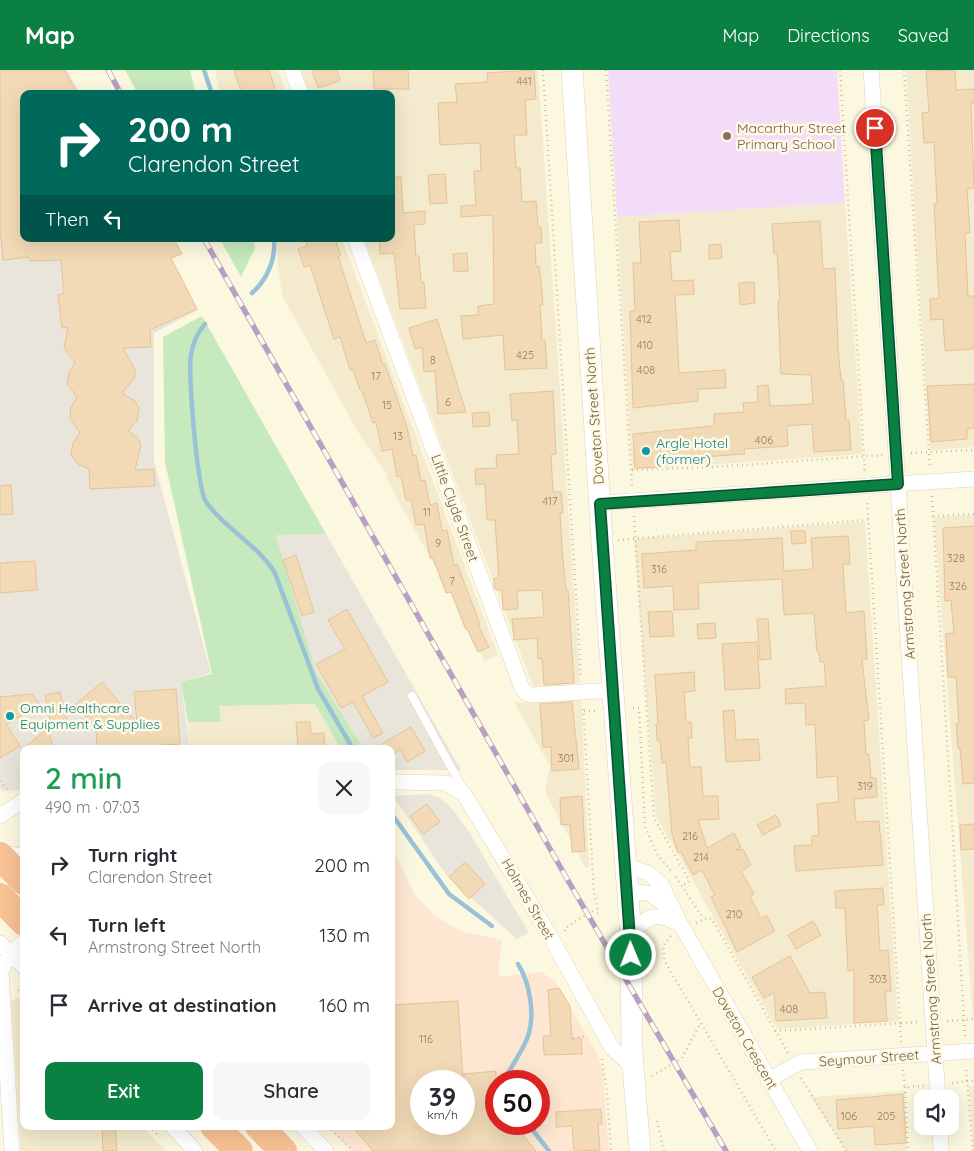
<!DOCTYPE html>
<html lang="en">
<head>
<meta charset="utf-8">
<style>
	:root { --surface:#fff; --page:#f7f7f7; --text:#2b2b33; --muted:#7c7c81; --accent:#0b8043 }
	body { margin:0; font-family:Quicksand,sans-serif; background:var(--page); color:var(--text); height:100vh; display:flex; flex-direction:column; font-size:19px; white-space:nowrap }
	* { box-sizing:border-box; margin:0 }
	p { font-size:16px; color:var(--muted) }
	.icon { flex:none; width:28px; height:28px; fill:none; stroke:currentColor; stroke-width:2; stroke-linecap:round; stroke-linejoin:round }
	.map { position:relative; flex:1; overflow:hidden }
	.details { position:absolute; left:20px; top:675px; width:375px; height:385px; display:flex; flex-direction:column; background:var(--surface); border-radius:10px; box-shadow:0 5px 20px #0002 }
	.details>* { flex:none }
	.guide { position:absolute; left:20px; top:20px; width:375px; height:152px; border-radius:10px; box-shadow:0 5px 20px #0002; background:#00695c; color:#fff; overflow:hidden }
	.controls { position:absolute; left:914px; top:1020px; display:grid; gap:10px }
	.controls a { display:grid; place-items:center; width:45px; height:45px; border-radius:10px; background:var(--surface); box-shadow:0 5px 20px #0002; font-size:25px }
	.speed { position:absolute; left:410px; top:1000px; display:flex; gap:10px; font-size:25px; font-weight:700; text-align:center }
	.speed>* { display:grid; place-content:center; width:65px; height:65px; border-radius:50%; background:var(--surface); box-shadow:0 5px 20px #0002; line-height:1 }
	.speed small { font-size:12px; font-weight:400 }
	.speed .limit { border:8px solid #d22; background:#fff; color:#111 }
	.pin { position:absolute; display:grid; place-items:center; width:42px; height:42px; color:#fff; margin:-21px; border:2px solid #fff; border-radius:50%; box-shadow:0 1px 5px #0007 }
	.me { position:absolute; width:55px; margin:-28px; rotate:359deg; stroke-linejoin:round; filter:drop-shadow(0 0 4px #0008) }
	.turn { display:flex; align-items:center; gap:18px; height:105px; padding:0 25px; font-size:22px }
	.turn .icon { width:65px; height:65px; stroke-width:2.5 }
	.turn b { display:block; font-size:35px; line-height:42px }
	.then { display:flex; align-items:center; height:48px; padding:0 25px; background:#0003; gap:10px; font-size:19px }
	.round { display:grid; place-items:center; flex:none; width:52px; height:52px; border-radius:10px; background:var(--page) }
	.head { display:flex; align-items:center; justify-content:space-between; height:85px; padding:0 25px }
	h1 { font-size:30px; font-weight:600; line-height:38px; color:#1e9e55 }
	.primary-button { display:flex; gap:10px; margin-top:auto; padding:10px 25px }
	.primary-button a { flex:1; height:58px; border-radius:10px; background:var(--accent); color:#fff; font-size:20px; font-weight:600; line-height:58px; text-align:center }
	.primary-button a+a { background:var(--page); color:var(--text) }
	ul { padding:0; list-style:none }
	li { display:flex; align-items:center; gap:15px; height:70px; padding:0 25px }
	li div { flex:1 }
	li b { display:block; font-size:19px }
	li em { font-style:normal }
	header { display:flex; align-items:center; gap:30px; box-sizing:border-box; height:70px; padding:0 25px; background:var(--accent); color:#fff }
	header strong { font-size:24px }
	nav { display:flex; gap:28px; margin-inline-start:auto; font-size:18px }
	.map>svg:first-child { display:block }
	.residential { fill:#f4eacd }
	.commercial { fill:#fde7d2; fill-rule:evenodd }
	.industrial { fill:#eae5db }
	.education { fill:#f3dcf8 }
	.green { fill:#c7e9be }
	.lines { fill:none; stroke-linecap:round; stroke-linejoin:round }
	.stream { stroke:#9ac2d7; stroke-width:4.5 }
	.building { fill:#f2dab6; stroke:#e5c396 }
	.lane-casing { stroke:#e0d4bb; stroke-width:9 }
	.street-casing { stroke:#e0d4bb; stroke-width:16 }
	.secondary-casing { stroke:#e2d3b6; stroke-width:22 }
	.highway-casing { stroke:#fff; stroke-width:29 }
	.path { stroke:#d6bd9a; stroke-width:2.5; stroke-dasharray:1 4; stroke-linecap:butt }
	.lane { stroke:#fff; stroke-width:8 }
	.street { stroke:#fff; stroke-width:15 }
	.secondary { stroke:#fff; stroke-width:21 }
	.highway { stroke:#f8c194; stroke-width:28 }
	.rail-casing { stroke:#ba9fc5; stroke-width:5.5 }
	.rail { stroke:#fffae5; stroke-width:4; stroke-dasharray:11; stroke-linecap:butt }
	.route-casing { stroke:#07532c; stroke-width:12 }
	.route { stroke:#0b8043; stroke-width:9 }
	.education-dot { fill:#8d6e63; stroke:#fffae5; stroke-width:2 }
	.culture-dot { fill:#0f9aa8; stroke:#fffae5; stroke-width:2 }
	.labels { text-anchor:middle; stroke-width:5; stroke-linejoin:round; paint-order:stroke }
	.number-label { font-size:11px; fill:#937e63 }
	.education-label { font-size:14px; fill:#785e54; stroke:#fffae5; text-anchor:start }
	.street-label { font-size:14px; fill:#735f47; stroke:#fffae5 }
	.culture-label { font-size:14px; fill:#0d838f; stroke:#fffae5; text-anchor:start }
</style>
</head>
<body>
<header>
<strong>Map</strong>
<nav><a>Map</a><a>Directions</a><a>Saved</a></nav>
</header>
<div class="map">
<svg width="974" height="1081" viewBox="0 0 974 1081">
	<rect width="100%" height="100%" fill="#fcf7df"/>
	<g class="residential">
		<path d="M215,0H278L287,24H220Z"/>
		<path d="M301,0H538L580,613L533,616L364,169H391V24H310Z"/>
		<path d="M906,0H974V377L930,380Z"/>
		<path d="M845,133L862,384L632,400L617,147Z"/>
		<path d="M277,169H342L498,585L485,591L469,564L456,533L399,432L386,407L388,406L361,367L283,227L278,198Z"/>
		<path d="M974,445V947H973L934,447Z"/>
		<path d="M865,452L898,951L777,959L656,746L634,469Z"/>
		<path d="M581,628L589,797H585L545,722L550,696L514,632L520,633Z"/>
		<path d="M315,634L341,679H190L188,652H221L218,636Z"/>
		<path d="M17,927L24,933V1056H142L166,1081H21L11,932Z"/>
		<path d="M969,1016H974V1081H973Z"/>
		<path d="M905,1021L907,1081H846L811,1027Z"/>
	</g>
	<path class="commercial" d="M391,777L415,825L434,845L460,861L502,870L498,907L541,902L555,911L598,985L603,1004L609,1081H351L328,1056H391ZM421,1011H464V1054H421ZM496,1011H539V1054H496Z"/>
	<g class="industrial">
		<path d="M0,0H67L80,24H24V169H159L198,240L154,263V391L211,603L181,612L190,679H24V720L3,721L0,718Z"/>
		<path d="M326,464L461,700H391V679H364L316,602L276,465Z"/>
		<path d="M428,724L440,728L449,735L468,760L529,863L517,869L447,806L393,726Z"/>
	</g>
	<path class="education" d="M608,0H837L845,133L617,147Z"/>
	<g class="green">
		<path d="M125,0H190L196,24H138Z"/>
		<path d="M220,169H254L255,178L241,207Z"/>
		<path d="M202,246L326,464L276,465L316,602L364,679H341L315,634L219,636L221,652H188L181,612L212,604L165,392L163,267Z"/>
	</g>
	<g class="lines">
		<g class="stream">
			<path d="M204,0L212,24"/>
			<path d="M252,223C267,210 276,189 274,169"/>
			<path d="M205,254C197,263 193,273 191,285C188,304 197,418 206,432C225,459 258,475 275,503L318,619L353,679"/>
			<path d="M391,743L449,824L492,856"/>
			<path d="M505,1008C523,977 536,965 530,928C528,915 525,905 518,894"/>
			<path d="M528,1054L549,1081"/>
		</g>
	</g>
	<g class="building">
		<path d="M0,0H64L78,24H24V169H174L182,184L171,188L197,239L150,260L151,277L123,278L135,300V307L122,323L135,331L139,339L137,351L128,361L137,367L141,375L135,400L154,399L155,416L90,419L89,399L78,394L71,385L73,373L80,363L70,348L71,337L77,327L67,314L69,302L75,293L64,278L68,257L62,258L58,225L64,223L61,190L30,191L29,187L3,190L0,157Z"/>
		<path d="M234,0H269L276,21L267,24H242Z"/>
		<path d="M312,0H337L340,11L318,18Z"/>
		<path d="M373,0H408L409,19H374Z"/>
		<path d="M534,0L536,29L525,30L527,65H514L516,98H520L522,132L536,131L538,157H541L542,173H535L536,196H539L542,221L543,235H540L542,270H545L547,298L505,300L503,265L463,269L461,246L478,245V236L494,234L493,145L461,147V136L476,135L474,101H481L480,73L440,75L438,33L457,32L455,14L488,12L487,3Z"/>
		<path d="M955,0L956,20L974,19V33H971L974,118L967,119L970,163H965L968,226H974V279L945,281L943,249L931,250L930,229L939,228L934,134L937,133L934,72L924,73L922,43L929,42L926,1Z"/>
		<path d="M445,104L447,133L430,134L428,105Z"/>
		<path d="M391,107H401L403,143L425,141V154L414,155L416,186H419L421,212H424L426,238L400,239L394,183L380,184L379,169H391Z"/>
		<path d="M679,150L681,181L670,182L672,211L693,210L694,224L675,225L679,303L725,300L726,318L698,319V331L633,338L630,241H635L633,193H641L639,152Z"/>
		<path d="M820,151L823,199L835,198L838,278L841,310H843L846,350H849L851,380L814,382L812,354L787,356L788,376L744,379L745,384L659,390L660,397L635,398L633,364L714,356V344L744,342L743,333L758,332L757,316L768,315L770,336L813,334L811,305L781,304L778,231H780L777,183H774L772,154Z"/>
		<path d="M305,169H335L341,186H338L366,273L375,270L383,295L385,294L407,357L413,386L416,385L421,411L425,410L430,435L437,433L442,461L447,460L454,496L457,494L480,554L478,555L489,577L478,582L467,559L466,560L451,522L446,523L433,488H430L424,454L416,455L411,430H406L401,406L397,407L392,379L382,381L376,352L373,353L362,320H360L353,299L350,300L340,267L334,269L310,195L304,197L298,179L307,176Z"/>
		<path d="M721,174L722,188L709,189V175Z"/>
		<path d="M467,183L468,201L454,202L453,184Z"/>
		<path d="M754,212L755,233L740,235L739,213Z"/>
		<path d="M437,249L459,320L466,342L438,344L435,301L424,302L422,277L415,279L409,258Z"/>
		<path d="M974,314V358L967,359V369L931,372L927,316Z"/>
		<path d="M553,321L556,384L551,385L553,422H561L563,443H560L562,478L566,520H568L574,613L544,615L542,588L538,589L537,568L514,570L512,549L544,547L542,520L517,521L518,539L503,540L502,520H496L494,517V508H499L495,450H487L485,414L476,415L475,399L497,398L496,385L519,384L517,350L512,351L510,324Z"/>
		<path d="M489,342L490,356L473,357L472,343Z"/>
		<path d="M11,415L13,444L0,445V416Z"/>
		<path d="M974,456V713L963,714L960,678H958L956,654L959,653L956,607H948L946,564L954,563L951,530L945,531L943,458Z"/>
		<path d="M791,461H805L806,473L792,474Z"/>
		<path d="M848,466L850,494H843L846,543L864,541L867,589L862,590L869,650L864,651L866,684H869L871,708H876L877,727L854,729L856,752L879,751L883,795L796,801L794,776L812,775V766L819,765L817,734L839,732L837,706L817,708L815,654L806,655L805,633L786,634L785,619L826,616L824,592H820L819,582H817L814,543L784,545L782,509L698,513L699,539L674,540L673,516L644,518L642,484L696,480V472L782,468L784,501L813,499L811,468Z"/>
		<path d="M296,485L314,542L302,546L283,490Z"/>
		<path d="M35,491L37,520L0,523V493Z"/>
		<path d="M347,539L388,612L362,626L383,663L373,668L353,632L341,638L316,594L345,579L328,550Z"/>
		<path d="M672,541L674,566L650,567L648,542Z"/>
		<path d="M757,549H768L771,589L760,590Z"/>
		<path d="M715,553L716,568L698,569L697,554Z"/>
		<path d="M757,572L760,618L725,620L722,574Z"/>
		<path d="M694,602L695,621L684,622L686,652H691L692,668H688L690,697H701L703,726H718L719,749L698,750L707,778L734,763L741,777L736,780L743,779L751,795L741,801L754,824L750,827L761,848L766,845L775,861L737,882L711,827L715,825L702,800L693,805L681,782L678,783L672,764L666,692L662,693L660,670H657L656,654H658L655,605Z"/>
		<path d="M102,612L137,653L134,622L176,619L180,674L97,679L96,659L76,634Z"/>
		<path d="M60,622L68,655L52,659L45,625Z"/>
		<path d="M32,624L40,635L6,654L20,676L0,688V627Z"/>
		<path d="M572,632L579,699L552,701L551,677H543L540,634Z"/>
		<path d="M734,640L736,670L758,669L760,690L726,692L723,641Z"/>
		<path d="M296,652H310L311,664L324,663L325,679H298Z"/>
		<path d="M411,657L425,681L407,692L400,680L391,685V679H373Z"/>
		<path d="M48,658L52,674L46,679H23Z"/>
		<path d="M582,726L585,781L572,782L570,754L561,755L560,728Z"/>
		<path d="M427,734L440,752L423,764L410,746Z"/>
		<path d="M776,745L781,755L763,765L757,755Z"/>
		<path d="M974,754V779L961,780L960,755Z"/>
		<path d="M465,792L485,814L469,829L449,807Z"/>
		<path d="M883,818L884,835H877L880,881L888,880L891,921L885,922L887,951L854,953V900L848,901L845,838H836L835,821Z"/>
		<path d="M813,851L821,865L796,879L788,865Z"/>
		<path d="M790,886L810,923L825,922L827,948L776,951L774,923L764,928L752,907Z"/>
		<path d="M559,918L570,936L572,969L581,968L582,984L544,985L543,966H551L548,920Z"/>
		<path d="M458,931L463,1011H421V1054H464V1004L496,1001V1054H514L536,1081H373L352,1056H391V935Z"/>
		<path d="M903,1024L906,1073L875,1075L874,1056L838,1059L836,1030Z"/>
		<path d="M601,1039L602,1054H598L600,1080L574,1081L572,1056L556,1057V1042Z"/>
		<path d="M102,1056H115L117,1080L103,1081Z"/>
	</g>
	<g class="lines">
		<g class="lane-casing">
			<path id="lane" d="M412,626L463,719"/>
		</g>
		<g class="street-casing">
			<g id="street">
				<path d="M292,0L301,24"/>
				<path d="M871,0L938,1029"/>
				<path d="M355,169L522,618L526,623L533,625L614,620"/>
				<path d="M600,433L974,409"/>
				<path d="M391,712L446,713L464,724L550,866L612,978L632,996"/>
				<path d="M0,746L24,730"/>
				<path d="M0,783L24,786"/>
				<path d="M626,795L648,803L661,814L681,855L810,1081"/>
				<path d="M628,822L649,823L669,838"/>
				<path d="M631,867C646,844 656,841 681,855"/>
				<path d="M0,873L24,897"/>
				<path d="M768,1010L801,992L974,981"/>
				<path d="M172,1056L195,1081"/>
				<path d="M302,1056L326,1081"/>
				<path d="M940,1056L941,1081"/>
				<path d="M12,1081L1,902L10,883L24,872"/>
			</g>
		</g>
		<g class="secondary-casing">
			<path id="secondary" d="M572,0L602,471L631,867L632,984L640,1081"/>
		</g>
		<g class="highway-casing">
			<g id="highway">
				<path d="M0,786L24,811"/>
				<path d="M0,827L24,852"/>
				<path d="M214,1056L239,1081"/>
				<path d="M259,1056L283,1081"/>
			</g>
		</g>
		<g class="path">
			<path d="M543,0L581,607"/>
			<path d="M606,0L632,418"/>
			<path d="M840,0L865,403"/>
			<path d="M904,0L930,398"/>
			<path d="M911,383L974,380"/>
			<path d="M632,400L712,397L883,385"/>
			<path d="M932,426L965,966"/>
			<path d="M634,446L654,748L689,810L688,813L683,815"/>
			<path d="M933,446L974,444"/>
			<path d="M618,470L868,450"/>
			<path d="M633,638H639L645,757L657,784L671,801"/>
			<path d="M584,641H597"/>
			<path d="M0,711L11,722"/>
			<path d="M676,807L703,848"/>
			<path d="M696,853L707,848L712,849L788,983"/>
			<path d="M565,861V858L592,841L598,843L594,822L583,635"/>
			<path d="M671,866L663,876L665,892L776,1081"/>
			<path d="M18,920L24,926"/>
			<path d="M947,951L974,949"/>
			<path d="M775,961L900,953L867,431"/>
			<path d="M573,968L588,966"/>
			<path d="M901,972L900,953L919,952"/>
			<path d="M602,989L607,1022L611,1081"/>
			<path d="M903,1000L905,1017L924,1016"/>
			<path d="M652,1006L682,988L700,954"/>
			<path d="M801,1008L846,1081"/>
			<path d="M952,1013L967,1011L966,997"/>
			<path d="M905,1017L908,1081"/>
			<path d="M657,1051L664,1081"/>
			<path d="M149,1056L160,1067"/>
			<path d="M328,1056L353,1081"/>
			<path d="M973,1081L967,1011H974"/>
		</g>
		<use href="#lane" class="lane"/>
		<use href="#street" class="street"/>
		<use href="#secondary" class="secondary"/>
		<use href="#highway" class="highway"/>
		<g class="rail-casing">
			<g id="rail">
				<path d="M108,0L121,24"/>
				<path d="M204,169L570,814L726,1081"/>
			</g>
		</g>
		<use href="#rail" class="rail"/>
	</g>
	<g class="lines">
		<g class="route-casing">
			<path id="route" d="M631,885L600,434L898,414L875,58"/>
		</g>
		<use href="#route" class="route"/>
	</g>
	<circle class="education-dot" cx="727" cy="66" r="5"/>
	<g class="culture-dot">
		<circle cx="646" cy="381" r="5"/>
		<circle cx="10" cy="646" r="5"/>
	</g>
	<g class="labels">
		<g class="number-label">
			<text x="524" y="15">441</text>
			<text x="644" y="253">412</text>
			<text x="645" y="279">410</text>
			<text x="525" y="289">425</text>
			<text x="433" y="294">8</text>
			<text x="646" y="304">408</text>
			<text x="376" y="310">17</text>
			<text x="448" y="336">6</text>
			<text x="387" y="339">15</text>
			<text x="398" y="370">13</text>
			<text x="764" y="374">406</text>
			<text x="550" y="435">417</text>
			<text x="427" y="446">11</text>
			<text x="438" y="477">9</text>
			<text x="956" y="492">328</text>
			<text x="659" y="503">316</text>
			<text x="452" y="515">7</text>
			<text x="958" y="520">326</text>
			<text x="566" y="692">301</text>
			<text x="865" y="720">319</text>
			<text x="690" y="770">216</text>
			<text x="701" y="791">214</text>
			<text x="734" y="848">210</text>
			<text x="878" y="913">303</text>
			<text x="789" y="943">408</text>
			<text x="426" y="973">116</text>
			<text x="849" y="1050">106</text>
			<text x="886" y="1050">205</text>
		</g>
		<g class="education-label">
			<text x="737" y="63">Macarthur Street<tspan x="737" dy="16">Primary School</tspan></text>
		</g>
		<g class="street-label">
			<text transform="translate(594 346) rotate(-94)" y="5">Doveton Street North</text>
			<text transform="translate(455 438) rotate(70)" y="5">Little Clyde Street</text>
			<text transform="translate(905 514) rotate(-94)" y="5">Armstrong Street North</text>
			<text transform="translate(528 829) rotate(60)" y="5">Holmes Street</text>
			<text transform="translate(931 919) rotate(-94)" y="5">Armstrong Street North</text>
			<text transform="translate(745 968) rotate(60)" y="5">Doveton Crescent</text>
			<text transform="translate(869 988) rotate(-4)" y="5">Seymour Street</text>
		</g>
		<g class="culture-label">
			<text x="656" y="378">Argle Hotel<tspan x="656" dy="16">(former)</tspan></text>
			<text x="20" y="643">Omni Healthcare<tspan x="20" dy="16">Equipment &amp; Supplies</tspan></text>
		</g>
	</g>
</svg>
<div class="controls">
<a><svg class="icon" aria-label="sound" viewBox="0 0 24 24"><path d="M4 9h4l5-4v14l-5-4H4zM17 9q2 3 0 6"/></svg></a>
</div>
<div class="speed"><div>39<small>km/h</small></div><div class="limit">50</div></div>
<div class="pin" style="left:875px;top:58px;background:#d93025"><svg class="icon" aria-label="arrive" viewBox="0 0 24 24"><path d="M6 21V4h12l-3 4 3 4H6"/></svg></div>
<svg class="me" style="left:631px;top:885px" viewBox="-20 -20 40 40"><circle r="17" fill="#0b8043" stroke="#fff" stroke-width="3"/><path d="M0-11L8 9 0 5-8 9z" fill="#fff"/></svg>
<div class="guide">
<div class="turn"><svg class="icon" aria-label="right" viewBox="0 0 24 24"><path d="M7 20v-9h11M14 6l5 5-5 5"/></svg><div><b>200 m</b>Clarendon Street</div></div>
<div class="then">Then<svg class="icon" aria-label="left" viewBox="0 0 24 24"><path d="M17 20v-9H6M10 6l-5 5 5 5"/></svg></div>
</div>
<section class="details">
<div class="head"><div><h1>2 min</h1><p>490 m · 07:03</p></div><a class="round"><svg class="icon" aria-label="close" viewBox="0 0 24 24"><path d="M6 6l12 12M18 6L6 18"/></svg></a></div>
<ul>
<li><svg class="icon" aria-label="right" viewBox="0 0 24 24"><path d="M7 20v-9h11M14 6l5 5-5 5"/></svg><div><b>Turn right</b><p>Clarendon Street</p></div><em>200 m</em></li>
<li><svg class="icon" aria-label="left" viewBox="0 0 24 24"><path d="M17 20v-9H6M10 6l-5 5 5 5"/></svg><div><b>Turn left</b><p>Armstrong Street North</p></div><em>130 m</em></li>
<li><svg class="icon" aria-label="arrive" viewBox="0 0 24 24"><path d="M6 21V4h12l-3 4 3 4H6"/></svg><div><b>Arrive at destination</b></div><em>160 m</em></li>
</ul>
<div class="primary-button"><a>Exit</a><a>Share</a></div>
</section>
</div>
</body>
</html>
